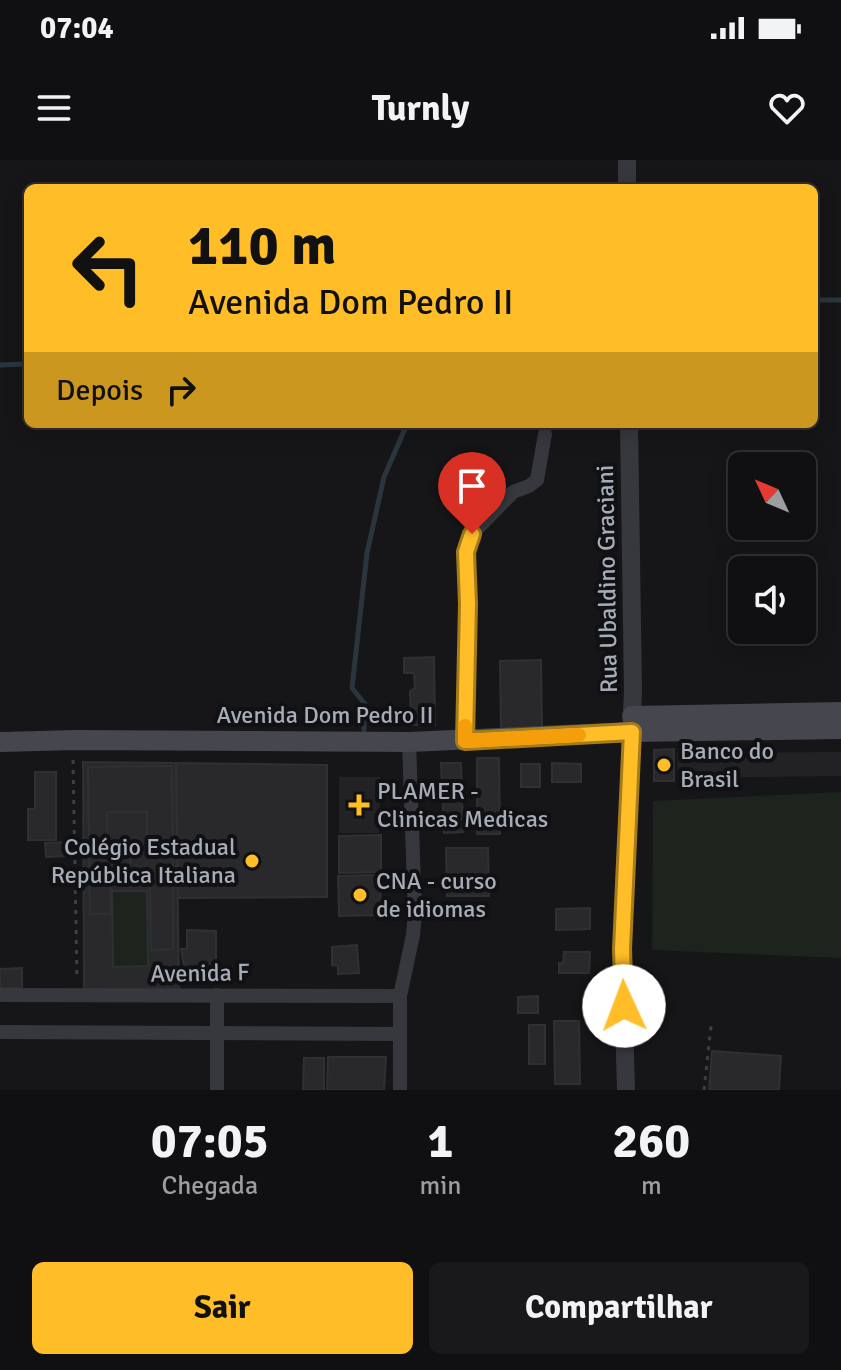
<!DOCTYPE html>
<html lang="pt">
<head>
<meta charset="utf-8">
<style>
	:root { --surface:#101012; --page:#19191b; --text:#f1f3f6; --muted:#9c9d9f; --line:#303032; --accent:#ffbd27 }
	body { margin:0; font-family:Signika,sans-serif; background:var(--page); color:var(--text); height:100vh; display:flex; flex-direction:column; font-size:30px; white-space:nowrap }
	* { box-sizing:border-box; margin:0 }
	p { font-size:26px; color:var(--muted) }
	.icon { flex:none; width:44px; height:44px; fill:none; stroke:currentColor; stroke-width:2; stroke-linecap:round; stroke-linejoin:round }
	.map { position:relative; height:930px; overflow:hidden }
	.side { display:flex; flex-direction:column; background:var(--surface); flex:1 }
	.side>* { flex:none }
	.banner { position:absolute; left:24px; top:24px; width:794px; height:244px; border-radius:12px; box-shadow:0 4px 20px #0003,0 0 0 2px var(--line); background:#ffbd27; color:#111; overflow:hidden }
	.needle { width:52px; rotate:314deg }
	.controls { position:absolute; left:728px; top:292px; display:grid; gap:16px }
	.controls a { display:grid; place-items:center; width:88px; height:88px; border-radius:12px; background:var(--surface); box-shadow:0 4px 20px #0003,0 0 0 2px var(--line); font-size:40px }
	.pin { position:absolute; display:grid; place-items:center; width:68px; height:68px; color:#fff; margin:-82px -34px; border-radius:50% 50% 50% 0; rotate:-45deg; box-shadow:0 0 8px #0007 }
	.pin .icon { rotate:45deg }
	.me { position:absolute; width:88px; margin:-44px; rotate:358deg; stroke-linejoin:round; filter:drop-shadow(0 0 6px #0008) }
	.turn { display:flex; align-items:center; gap:28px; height:168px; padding:0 32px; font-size:36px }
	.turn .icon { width:104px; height:104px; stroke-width:2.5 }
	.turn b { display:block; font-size:56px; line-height:68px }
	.then { display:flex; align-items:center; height:76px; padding:0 32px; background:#0003; gap:16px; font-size:30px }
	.eta { display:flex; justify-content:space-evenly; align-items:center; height:136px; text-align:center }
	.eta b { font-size:48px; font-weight:800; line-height:56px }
	.button { display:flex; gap:16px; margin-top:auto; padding:16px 32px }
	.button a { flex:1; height:92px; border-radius:12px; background:var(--accent); color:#111; font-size:32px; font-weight:800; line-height:92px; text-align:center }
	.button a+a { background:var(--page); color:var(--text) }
	.status { display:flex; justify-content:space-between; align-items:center; height:56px; padding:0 40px; background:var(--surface); direction:ltr }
	.status svg { height:22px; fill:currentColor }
	header { display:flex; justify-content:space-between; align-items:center; height:104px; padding:0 32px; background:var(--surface); font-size:36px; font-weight:800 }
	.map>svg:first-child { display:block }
	.built { fill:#222225 }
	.garden { fill:#1c241d }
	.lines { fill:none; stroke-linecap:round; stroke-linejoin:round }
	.stream { stroke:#2b353d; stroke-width:5 }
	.building { fill:#29292c; stroke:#303034; stroke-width:2; fill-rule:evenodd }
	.path { stroke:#3d3f45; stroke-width:3; stroke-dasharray:4 6; stroke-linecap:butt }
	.minor { stroke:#37383e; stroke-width:14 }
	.tertiary { stroke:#37383e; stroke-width:18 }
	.secondary { stroke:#45464e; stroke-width:20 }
	.route-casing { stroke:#a67b19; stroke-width:20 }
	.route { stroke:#ffbd27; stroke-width:14 }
	.slow { stroke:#f59e0b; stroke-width:14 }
	.poi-dot { fill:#ffbd27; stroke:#111113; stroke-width:3 }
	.labels { text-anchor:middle; stroke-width:8; stroke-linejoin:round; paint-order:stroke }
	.street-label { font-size:24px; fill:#a7acb9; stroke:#111113 }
	.poi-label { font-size:24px; fill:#a7acb9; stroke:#111113; text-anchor:start }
</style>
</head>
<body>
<div class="status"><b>07:04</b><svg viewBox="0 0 49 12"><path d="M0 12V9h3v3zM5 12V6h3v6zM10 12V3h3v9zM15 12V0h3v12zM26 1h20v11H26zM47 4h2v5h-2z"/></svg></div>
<header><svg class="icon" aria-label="menu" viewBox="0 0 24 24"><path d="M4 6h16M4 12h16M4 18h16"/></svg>Turnly<svg class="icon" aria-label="heart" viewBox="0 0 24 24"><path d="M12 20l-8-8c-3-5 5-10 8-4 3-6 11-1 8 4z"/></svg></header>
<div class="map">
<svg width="841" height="930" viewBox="0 0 841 930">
	<rect width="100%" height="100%" fill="#161618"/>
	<g class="built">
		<path d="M841,592V616L678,618L677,593Z"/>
		<path d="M339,617H380L379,673H339Z"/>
	</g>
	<g class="garden">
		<path d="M841,632V798L652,790L653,641Z"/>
		<path d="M112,731H147L148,806L113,807Z"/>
	</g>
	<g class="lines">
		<g class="stream">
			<path d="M814,140H841"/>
			<path d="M0,205L28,204"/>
			<path d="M364,570L365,544L352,528L367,393L384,317L407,264"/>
		</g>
	</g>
	<g class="building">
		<path d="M434,497L435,565H411L410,531L415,528L414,513H404V498Z"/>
		<path d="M541,500L542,568L501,570L500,501Z"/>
		<path d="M674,589V621H654V590Z"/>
		<path d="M477,598H499L500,674H477Z"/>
		<path d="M83,602L176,603L179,830L84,831ZM172,606L173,789L151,790L150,722H131L130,694H110L111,754H90L88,607ZM112,731H147L148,806L113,807Z"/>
		<path d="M176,603L327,605V737L178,738Z"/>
		<path d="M441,603H461L463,672L444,673Z"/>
		<path d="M552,603L581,604V622H552Z"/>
		<rect x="521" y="604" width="19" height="23"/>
		<path d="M172,606L173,789L151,790L150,722H131L130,694H110L111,754H90L88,607Z"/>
		<path d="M35,612H56V680H28V649H35Z"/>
		<path d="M107,652H147V692H108Z"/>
		<path d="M381,675V712L339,713V676Z"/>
		<path d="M67,682V696L46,697L45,683Z"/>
		<path d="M446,688H488L489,736H447Z"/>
		<path d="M380,715L381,755L339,756L338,716Z"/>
		<path d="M590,748V769L556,770V749Z"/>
		<path d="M187,770L216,771V807L188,808L184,806L181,789H187Z"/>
		<path d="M357,785L359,813L338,814V806L332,805V787Z"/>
		<path d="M564,792H590L589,813H559V803H563Z"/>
		<path d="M22,808V828H0V809Z"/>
		<path d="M538,836V853H518V837Z"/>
		<path d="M554,861H579L580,924H555Z"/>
		<rect x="529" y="865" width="16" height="39"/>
		<path d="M712,891L781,896L779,930H709Z"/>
		<path d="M328,897H386L384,930H327Z"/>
		<path d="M304,898H324V930H303Z"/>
	</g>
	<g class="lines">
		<g class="path">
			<path d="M73,600L77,820"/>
			<path d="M704,930L711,866"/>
		</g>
		<g class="minor">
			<path d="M465,581C466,537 467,493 468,448C468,423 461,397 472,374L513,332L529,326L537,320L545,274"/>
			<path d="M0,835L400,836"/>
			<path d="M217,835V930"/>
			<path d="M0,872L399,874"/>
			<path d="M400,930V836L413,775L415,753L409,582"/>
		</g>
		<g class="tertiary">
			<path d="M627,0V28"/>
			<path d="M626,930L622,789L633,530L629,264"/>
		</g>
		<g class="secondary">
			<path d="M632,556L841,552"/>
			<path d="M0,582L76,580L409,582L632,572L841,569"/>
		</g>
	</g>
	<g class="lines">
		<g class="route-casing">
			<path id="route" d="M472,374L466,392L468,444L465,581L632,572L622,789L624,846"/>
		</g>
		<use href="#route" class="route"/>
		<path class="slow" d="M465,566V581L579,575"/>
	</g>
	<g class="poi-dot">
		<circle cx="664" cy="605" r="8"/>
		<path d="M355 633h8v8h8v8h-8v8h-8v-8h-8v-8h8z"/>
		<circle cx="252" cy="701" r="8"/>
		<circle cx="360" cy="735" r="8"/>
	</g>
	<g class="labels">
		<g class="street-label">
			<text transform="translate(607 419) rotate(-91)" y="8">Rua Ubaldino Graciani</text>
			<text x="325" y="563">Avenida Dom Pedro II</text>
			<text transform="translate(200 813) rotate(-1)" y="8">Avenida F</text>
		</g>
		<g class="poi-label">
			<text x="680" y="599">Banco do<tspan x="680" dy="28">Brasil</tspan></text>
			<text x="377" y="639">PLAMER -<tspan x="377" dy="28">Clinicas Medicas</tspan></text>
			<text x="236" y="695" text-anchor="end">Colégio Estadual<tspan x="236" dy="28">República Italiana</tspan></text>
			<text x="376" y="729">CNA - curso<tspan x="376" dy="28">de idiomas</tspan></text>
		</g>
	</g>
</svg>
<div class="controls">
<a><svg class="needle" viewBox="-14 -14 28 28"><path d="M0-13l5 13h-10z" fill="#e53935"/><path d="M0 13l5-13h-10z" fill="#9c9d9f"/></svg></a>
<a><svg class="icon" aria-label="sound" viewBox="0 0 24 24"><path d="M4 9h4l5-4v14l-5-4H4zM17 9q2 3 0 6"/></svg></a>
</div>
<div class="pin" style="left:472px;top:374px;background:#d93025"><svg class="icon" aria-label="arrive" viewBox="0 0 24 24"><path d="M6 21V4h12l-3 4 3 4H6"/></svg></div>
<svg class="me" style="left:624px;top:846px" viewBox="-20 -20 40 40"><circle r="19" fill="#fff"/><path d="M0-13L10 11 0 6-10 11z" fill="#ffbd27"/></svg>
<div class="banner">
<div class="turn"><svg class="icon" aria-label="left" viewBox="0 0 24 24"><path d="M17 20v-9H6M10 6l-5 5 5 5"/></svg><div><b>110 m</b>Avenida Dom Pedro II</div></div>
<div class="then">Depois<svg class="icon" aria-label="right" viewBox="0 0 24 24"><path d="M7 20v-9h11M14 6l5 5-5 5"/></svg></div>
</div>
</div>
<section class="side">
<div class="eta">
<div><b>07:05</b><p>Chegada</p></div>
<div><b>1</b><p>min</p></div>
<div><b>260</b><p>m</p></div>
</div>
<div class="button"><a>Sair</a><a>Compartilhar</a></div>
</section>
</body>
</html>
